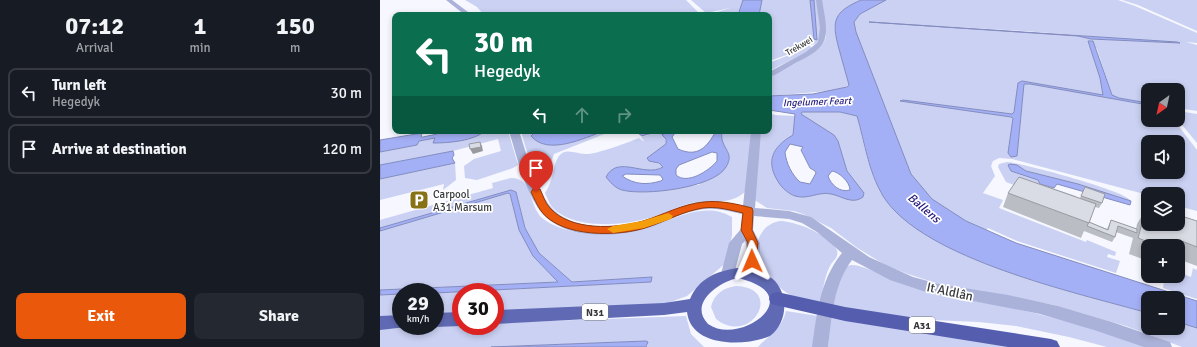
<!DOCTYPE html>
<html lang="en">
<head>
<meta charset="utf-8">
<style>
	:root { --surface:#171b24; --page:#242831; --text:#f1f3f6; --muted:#9ea1a6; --line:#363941; --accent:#ea580c }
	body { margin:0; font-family:Signika,sans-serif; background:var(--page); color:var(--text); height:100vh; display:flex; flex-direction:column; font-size:15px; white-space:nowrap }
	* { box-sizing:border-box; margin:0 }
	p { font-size:13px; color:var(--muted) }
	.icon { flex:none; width:22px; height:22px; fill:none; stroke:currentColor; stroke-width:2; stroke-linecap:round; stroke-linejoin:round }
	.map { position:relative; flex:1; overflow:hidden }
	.drawer { display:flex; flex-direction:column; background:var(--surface); width:380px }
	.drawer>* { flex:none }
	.hud { position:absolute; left:12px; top:12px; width:380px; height:122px; border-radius:8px; box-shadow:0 2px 6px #0003; background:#0b6e4f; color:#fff; overflow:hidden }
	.needle { width:26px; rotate:213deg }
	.tools { position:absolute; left:761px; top:83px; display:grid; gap:8px }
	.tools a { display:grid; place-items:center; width:44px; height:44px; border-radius:8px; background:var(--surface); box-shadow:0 2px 6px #0003; font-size:20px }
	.speed { position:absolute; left:12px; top:283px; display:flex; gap:8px; font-size:20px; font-weight:700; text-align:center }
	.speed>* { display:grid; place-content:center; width:52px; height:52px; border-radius:50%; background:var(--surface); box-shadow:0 2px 6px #0003; line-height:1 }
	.speed small { font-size:10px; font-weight:400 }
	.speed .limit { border:6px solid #d22; background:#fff; color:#111 }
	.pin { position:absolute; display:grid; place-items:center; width:34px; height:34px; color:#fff; margin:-41px -17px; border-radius:50% 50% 50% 0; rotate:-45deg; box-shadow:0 0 4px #0007 }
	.pin .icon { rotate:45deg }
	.me { position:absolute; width:44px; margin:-22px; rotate:359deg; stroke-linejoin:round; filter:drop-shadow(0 0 3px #0008) }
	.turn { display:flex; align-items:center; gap:14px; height:84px; padding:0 16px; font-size:18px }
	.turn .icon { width:52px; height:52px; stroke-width:2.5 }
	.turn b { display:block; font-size:28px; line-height:34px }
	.lanes { display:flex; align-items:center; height:38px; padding:0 16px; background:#0003; justify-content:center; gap:20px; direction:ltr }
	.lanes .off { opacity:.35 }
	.eta { display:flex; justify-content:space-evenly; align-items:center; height:68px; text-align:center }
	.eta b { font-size:24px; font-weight:700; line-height:28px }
	.primary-button { display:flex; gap:8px; margin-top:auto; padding:8px 16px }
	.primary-button a { flex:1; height:46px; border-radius:8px; background:var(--accent); color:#fff; font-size:16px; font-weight:700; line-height:46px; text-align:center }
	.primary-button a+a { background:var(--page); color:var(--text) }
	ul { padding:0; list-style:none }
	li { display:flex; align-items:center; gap:12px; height:50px; margin:0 8px 6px; padding:0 8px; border:2px solid var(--line); border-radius:8px }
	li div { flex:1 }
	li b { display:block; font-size:15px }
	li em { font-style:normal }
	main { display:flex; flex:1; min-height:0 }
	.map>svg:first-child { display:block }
	.green { fill:#cad1f3; fill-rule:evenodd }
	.water { fill:#a4b0f6; stroke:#838cbe; fill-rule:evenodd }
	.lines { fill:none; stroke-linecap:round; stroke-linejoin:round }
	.minor { fill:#aab2d9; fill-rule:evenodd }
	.trunk { fill:#606ab4; fill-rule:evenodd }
	.motorway { fill:#555eae; fill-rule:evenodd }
	.wall { fill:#bbbdc5 }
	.shaded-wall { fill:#999aa0 }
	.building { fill:#dadce5; stroke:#999aa0 }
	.route { fill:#ea580c; stroke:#983908 }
	.slow { fill:#f59e0b }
	.labels { text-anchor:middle; stroke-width:3.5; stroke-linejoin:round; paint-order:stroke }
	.far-street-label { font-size:9px; fill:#37383b; stroke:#fff }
	.far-water-label { font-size:10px; font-style:italic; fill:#241b7e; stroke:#fff }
	.shield { fill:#fff; stroke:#737476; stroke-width:1 }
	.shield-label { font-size:10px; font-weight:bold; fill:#37383b }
	.poi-label { font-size:11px; fill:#37383b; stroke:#fff; text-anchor:start }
	.water-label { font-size:12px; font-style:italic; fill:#241b7e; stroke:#fff }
	.near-street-label { font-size:13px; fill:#37383b; stroke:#fff }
</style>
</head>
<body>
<main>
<section class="drawer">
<div class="eta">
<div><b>07:12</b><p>Arrival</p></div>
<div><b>1</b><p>min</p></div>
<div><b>150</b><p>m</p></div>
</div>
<ul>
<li><svg class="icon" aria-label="left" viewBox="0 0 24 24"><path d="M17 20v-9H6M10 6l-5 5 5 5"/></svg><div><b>Turn left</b><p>Hegedyk</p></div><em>30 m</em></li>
<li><svg class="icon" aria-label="arrive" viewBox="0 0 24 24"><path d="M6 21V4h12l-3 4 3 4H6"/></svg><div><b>Arrive at destination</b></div><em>120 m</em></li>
</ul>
<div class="primary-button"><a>Exit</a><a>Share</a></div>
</section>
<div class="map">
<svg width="817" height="347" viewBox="0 0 817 347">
	<rect width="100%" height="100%" fill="#f6f7ff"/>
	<g class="green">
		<path d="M85,0H306L321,15H104L97,7Z"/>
		<path d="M311,0H363L358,15H328L350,8L326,13Z"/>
		<path d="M382,0H430L434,39L437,40L434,0H437L441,32L440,41L435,44L429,45L432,48L427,52L389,71V63L427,48L389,61V15H379Z"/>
		<path d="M440,0H481C453,13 451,20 459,49C462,61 466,73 469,85L460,90L389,96V78L392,75C408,67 440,54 446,37Z"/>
		<path d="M506,0H738L755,6L817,33V43L806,42L817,45V111L798,108V90H768V103L739,98L732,95L717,49L708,41L720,78L723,95L642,81L638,83L634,112L632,114L523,100L520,101L631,117L633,118L628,153L637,156L644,84H650L768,105V120H794L817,150V211L798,206V194L768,195L632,159L619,158L613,161L611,166L615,176L603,193L623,200L619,208L706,242L707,240L736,252L735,256L728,254L727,257L740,261L736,273L637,241L608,228L606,230L586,221L552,199L531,174L476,32L474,22L480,14ZM490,22L644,31L799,43L711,39L698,36ZM768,142H798V172H768Z"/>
		<path d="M742,0H817V31L758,5Z"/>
		<path d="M798,111L817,114V143L798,120Z"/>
		<path d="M422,112H460L477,116C484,143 488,172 503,196C543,259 698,292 768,313V328H798V322L817,328V347H802L746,326L674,305L559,284L528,274L505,265L476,247L451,228L423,214L414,211L387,208L373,199L380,131H389V113L395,115L415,116L413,135C392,147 385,162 399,182C402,188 408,194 415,196C428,200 439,191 451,194C460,195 475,203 483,197L484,193L467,171L458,141L454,135L422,116Z"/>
		<path d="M106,131H128L138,165L133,168L97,180L85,178L84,166L94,159L121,151L118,139L73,151L0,165V152L37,145L39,141L55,138L53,143L101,135Z"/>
		<path d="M141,131H156L154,132L155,140C189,152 201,131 232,131L174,154L162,186L146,149Z"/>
		<path d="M342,131H373L366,191C348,208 330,197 308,204C294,208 280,216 265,219C239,226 192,229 172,207C169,203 167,197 165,193C174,181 172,165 179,156C185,147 197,154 206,154C215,155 249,142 259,138L263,141H264L261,137C267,135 278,133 284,134L286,144L278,151L269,156L283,167C268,175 253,165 239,166L230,182L242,190L319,185L349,154L342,143Z"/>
		<path d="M627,162C642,163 747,191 751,201L698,184L645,171L637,165L631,171L658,180L660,184L696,196L691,207L626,182L618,167L619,164Z"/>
		<path d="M75,163L76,180L63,190L64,184L0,200V179Z"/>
		<path d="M131,178C154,178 148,205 162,218C173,227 193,233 208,234C223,236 244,233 259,230C289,223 322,199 352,217V235L347,262L307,296L285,304L115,312V292H81V314L55,315V293L271,282V277L192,282L159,253L145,228L136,192L131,190L0,228V220L113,188L112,183Z"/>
		<path d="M128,193L130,194L139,230L178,282L0,290V231Z"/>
		<path d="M402,221C420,223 447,234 457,250C459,258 453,260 450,266C444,277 443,292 440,304C428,301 413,299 403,290C395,284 384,274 380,265C371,246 381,222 402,221Z"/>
		<path d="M471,265C484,264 522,285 539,289C573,299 607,302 641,310C683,320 726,331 766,347H727L689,337L636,326L599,322L530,319L453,307L458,281L467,266Z"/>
		<path d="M813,268L816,270L817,268V299L783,288L785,276H798V272L811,277Z"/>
		<path d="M356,286C405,288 371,347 336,319L331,307C334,294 343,288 356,286Z"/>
		<path d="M21,294V317L0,318V295Z"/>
		<path d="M406,311L438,316L433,347H378C389,335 402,329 406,311Z"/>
		<path d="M306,316L311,334L324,347H266L268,345L266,341L111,347H0V329L81,325L115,326V323Z"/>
		<path d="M451,316L643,347H448Z"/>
	</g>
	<g class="water">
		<path d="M363,0H382L379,15H358Z"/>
		<path d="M430,0H434L437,40L434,39Z"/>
		<path d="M481,0H506L480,14L474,22L476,32L531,174L552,199L586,221L636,243L817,301V328L798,322V298H768V313C698,293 542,259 503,196C488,171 485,143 477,116L460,112H422L421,114L454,135L458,141L467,171L484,193L483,197C472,205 462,196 451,194C439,191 428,200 415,196C409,194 402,188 399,183C385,162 392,147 413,135L415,114L389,110V96L433,94L467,87L469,85C466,73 462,61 459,49C451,20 454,12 481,0ZM410,144L423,147L421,150L430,168L435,171L436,173L430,184L420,182C412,175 406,163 405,152ZM452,171C459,172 470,182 470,190C460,193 451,185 448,176Z"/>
		<path d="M489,22L797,42L800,43L711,39L698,36Z"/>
		<path d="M708,41H713L732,95L739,98L768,103V105L650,84H644L637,156L631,157L628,153L633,118L631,117L520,101L523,100L632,114L634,112L638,83L642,81L723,95L720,78Z"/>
		<path d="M58,131H106C92,141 70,143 53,143L55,138L39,141L37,145L0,152V140L42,133L41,137H43L57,134Z"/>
		<path d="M156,131H224C204,138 168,156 151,136Z"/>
		<path d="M264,131H304L295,133L292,137L298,149C318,158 327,147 336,131H342C339,149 356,151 346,167C334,188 264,196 242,190C235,188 230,182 226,177C238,154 264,178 283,167L279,163L269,161L267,158L286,144V139L282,135L284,134C276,133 270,133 262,136L258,133ZM332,152L337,153V161C329,171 307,185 296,175V169L299,165ZM246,174L280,175L283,179L281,181C267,185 255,185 242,176Z"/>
		<path d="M73,151L74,155L72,158L75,163L0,179V165Z"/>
		<path d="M630,164L637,165L646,171L698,184L751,201L750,205L677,184L674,188L660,184L658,180L631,171L628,165Z"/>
		<path d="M131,190L136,192L145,228L159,253L192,282L272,277L271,282L55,293L21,292V294L0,295V290L178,282L153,256L139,230L130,194L128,193L0,231V228Z"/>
		<path d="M266,341L268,342L266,347H111Z"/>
	</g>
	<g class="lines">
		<g class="minor">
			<path d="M66,0H72L92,15H85Z"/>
			<path d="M436,0H442C449,39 451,46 414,64C406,68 397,75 389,77V72L426,52L438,42L440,28Z"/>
			<path d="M129,131H139C147,155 153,181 167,202C187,232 235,229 266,220C284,215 300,205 318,202C334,199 348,203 363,206L371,131H381L375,208L409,211L431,217L489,257L533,277L559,284L628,295L678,306L732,322L790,342L792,347H764L714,330L660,314L546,292L510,280L472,260C453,285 452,317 448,347H432C437,313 440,280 462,253L437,232L422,223L409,219L374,216L373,230L380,243L379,261L382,275L380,279L375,280L370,279C363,265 369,253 365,241L362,244L353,278L348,279L343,278L341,274L349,243L361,229L362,214C346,210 331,206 314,211C299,214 286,222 271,227C236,238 182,242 158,208C143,185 137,157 129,131Z"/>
		</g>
		<g class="trunk">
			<path d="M358,268C370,270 386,272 395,281C409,297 407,323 390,336C363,347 311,347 307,312L284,315L115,324V310L284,303L310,299C319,278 337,271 358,268ZM358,278C431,295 360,347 328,324C308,303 339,282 358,278Z"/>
			<path d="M81,312V326L55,327L53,326H55V313Z"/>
			<path d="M21,315V326L27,327L0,330V316Z"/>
		</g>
		<path class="motorway" d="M397,292L465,307L671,339L677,341L680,347H628L465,321L391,304L389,299L391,294Z"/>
	</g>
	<path class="wall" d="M705,187L722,203L719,208L715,207L709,222L727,229L731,220L756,229L757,224L766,209L767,210L768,208V224L817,221V266L798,259V246H768V261L749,254L753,238L736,232L735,237L732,242L704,231L701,238L623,207L628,193L700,198Z"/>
	<path class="shaded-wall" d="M100,142L102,146L103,151L93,154L90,149Z"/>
	<g class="building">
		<path d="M100,142L101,147L90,149L89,144Z"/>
		<path d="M639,177L716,204L709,223L628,193Z"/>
		<path d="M705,187L725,194L722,203L701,196Z"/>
		<path d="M766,209L768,210V224H798V215L817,221V247L799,240L798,246H778L758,238Z"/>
		<path d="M731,220L757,229V233L738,226L735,237L707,226L709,222L728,230Z"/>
	</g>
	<path class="route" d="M153,189H160C163,195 165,203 170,208C190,231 236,229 263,221C283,215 302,204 324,202C339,200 357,204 372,208L373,211L372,230L378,243L376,264H368L367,261L368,243L361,230L363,213C350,210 336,206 323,208C304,211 286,221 268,227C240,237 181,238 161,211C157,205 154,198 151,192Z"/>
	<path class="slow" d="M288,213L293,216L291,219L264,228L233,233L227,229L233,226L262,221Z"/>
	<defs>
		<g id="parking-square" transform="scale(1)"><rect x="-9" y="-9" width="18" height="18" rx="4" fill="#877315" stroke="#fff"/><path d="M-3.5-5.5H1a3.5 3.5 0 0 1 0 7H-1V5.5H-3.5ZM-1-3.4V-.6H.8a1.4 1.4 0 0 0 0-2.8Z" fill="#fff"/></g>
	</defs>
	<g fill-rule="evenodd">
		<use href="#parking-square" x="39" y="200"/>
	</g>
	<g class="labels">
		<g class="far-street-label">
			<text transform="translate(419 46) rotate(-30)" y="3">Trekwei</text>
		</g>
		<g class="far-water-label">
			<text transform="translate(437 101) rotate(-2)" y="4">Ingelumer Feart</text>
		</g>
		<g class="shield">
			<rect x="202" y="304" width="26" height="16" rx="3"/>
			<rect x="529" y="317" width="26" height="16" rx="3"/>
		</g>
		<g class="shield-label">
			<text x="215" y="316">N31</text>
			<text x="542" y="329">A31</text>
		</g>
		<g class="poi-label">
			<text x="53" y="198">Carpool<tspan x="53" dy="13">A31 Marsum</tspan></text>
		</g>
		<g class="water-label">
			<text transform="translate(544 208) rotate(40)" y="4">Ballens</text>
		</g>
		<g class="near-street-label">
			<text transform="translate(570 291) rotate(12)" y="5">It Aldlân</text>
		</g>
	</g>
</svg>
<div class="tools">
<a><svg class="needle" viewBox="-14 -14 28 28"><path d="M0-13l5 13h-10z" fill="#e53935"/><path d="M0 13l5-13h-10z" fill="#9ea1a6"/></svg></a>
<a><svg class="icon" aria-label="sound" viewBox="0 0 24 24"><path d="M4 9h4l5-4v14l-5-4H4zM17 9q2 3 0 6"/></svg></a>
<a><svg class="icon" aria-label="layers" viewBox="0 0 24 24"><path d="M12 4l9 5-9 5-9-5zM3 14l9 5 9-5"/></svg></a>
<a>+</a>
<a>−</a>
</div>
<div class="speed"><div>29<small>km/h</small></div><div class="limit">30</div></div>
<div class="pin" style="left:156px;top:192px;background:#d93025"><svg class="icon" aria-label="arrive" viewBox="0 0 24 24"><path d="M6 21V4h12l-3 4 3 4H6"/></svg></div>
<svg class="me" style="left:372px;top:261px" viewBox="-20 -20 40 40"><path d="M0-17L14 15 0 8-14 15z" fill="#ea580c" stroke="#fff" stroke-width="4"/></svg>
<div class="hud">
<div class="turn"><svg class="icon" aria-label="left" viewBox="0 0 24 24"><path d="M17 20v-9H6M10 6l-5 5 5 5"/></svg><div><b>30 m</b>Hegedyk</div></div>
<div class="lanes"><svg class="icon" aria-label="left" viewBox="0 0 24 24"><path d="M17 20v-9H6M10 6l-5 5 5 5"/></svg><svg class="icon off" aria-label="ahead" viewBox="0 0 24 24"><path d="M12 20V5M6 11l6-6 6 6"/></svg><svg class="icon off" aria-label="right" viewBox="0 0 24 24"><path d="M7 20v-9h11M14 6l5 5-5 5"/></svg></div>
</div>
</div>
</main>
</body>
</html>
